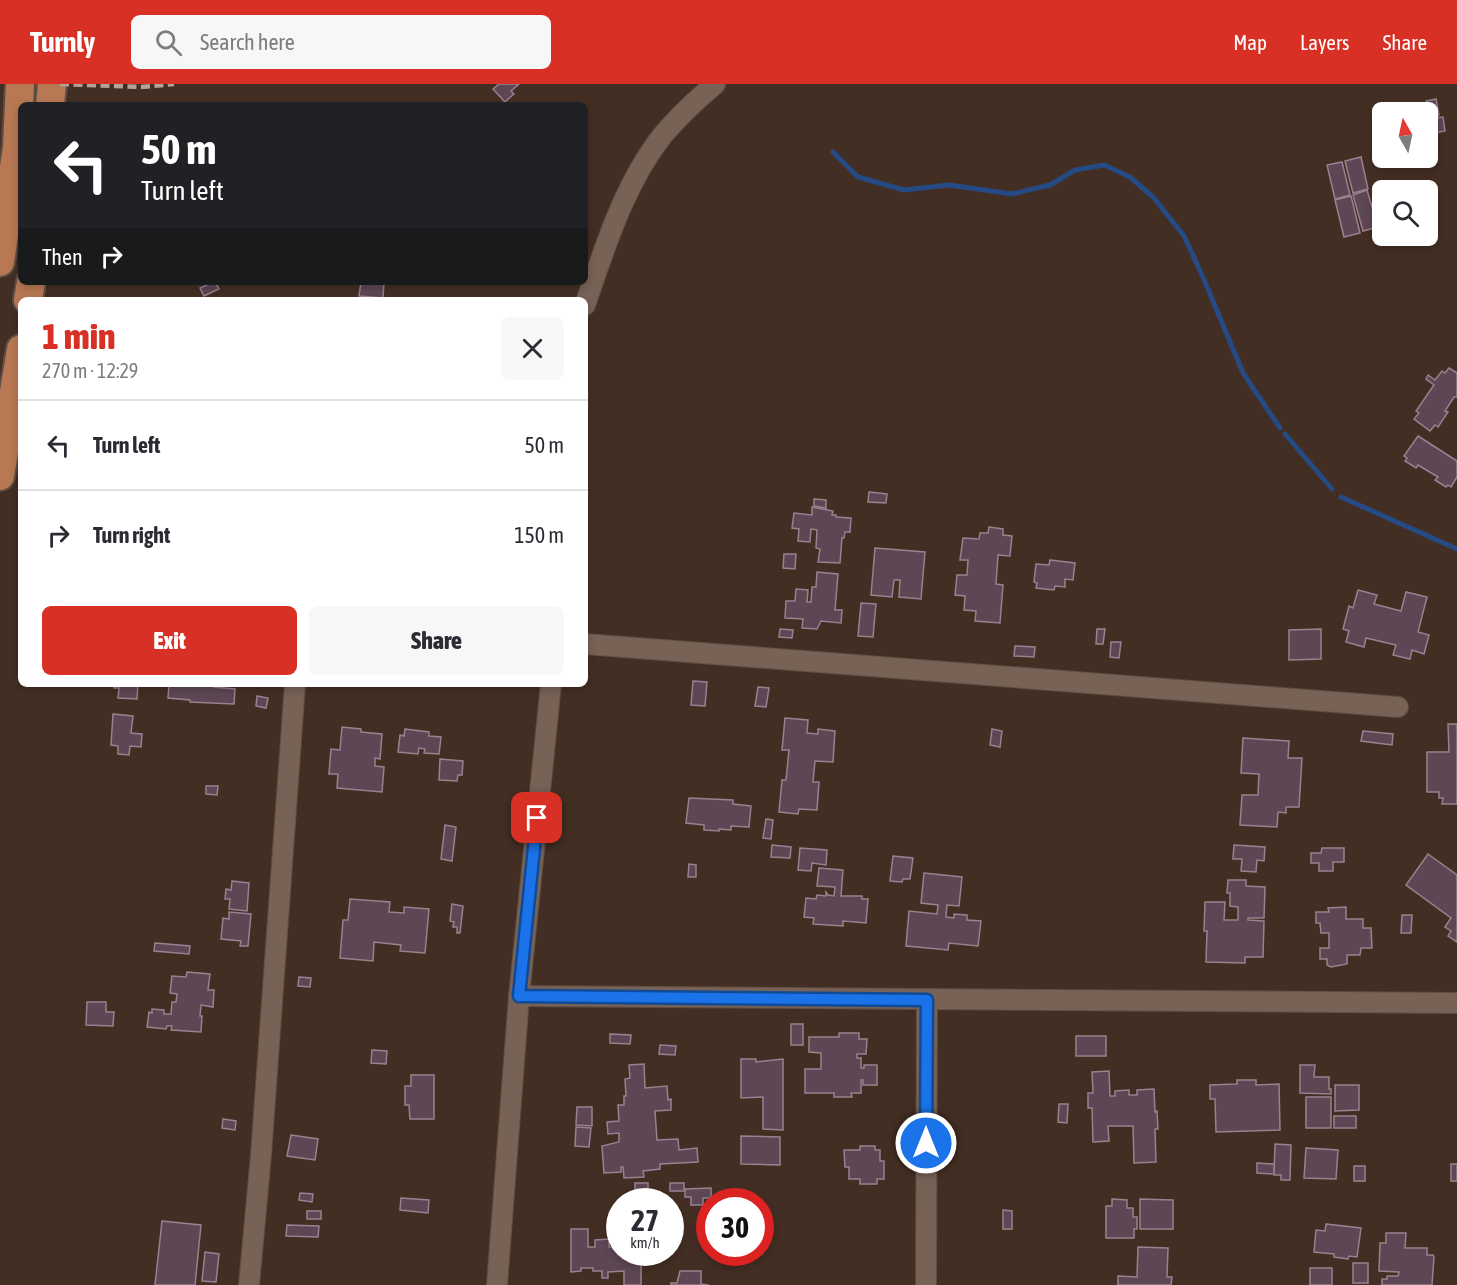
<!DOCTYPE html>
<html lang="en">
<head>
<meta charset="utf-8">
<style>
	:root { --surface:#fff; --page:#f7f7f7; --text:#2b2b33; --muted:#7c7c81; --line:#e1e1e2; --accent:#d93025 }
	body { margin:0; font-family:"Asap Condensed",sans-serif; background:var(--page); color:var(--text); height:100vh; display:flex; flex-direction:column; font-size:22px; white-space:nowrap }
	* { box-sizing:border-box; margin:0 }
	p { font-size:20px; color:var(--muted) }
	.icon { flex:none; width:33px; height:33px; fill:none; stroke:currentColor; stroke-width:2; stroke-linecap:round; stroke-linejoin:round }
	.map { position:relative; flex:1; overflow:hidden }
	.sheet { position:absolute; left:18px; top:213px; width:570px; height:390px; display:flex; flex-direction:column; background:var(--surface); border-radius:9px; box-shadow:0 3px 9px #0003 }
	.sheet>* { flex:none }
	.hud { position:absolute; left:18px; top:18px; width:570px; height:183px; border-radius:9px; box-shadow:0 3px 9px #0003; background:#202124; color:#fff; overflow:hidden }
	.needle { width:39px; rotate:351deg }
	.controls { position:absolute; left:1372px; top:18px; display:grid; gap:12px }
	.controls a { display:grid; place-items:center; width:66px; height:66px; border-radius:9px; background:var(--surface); box-shadow:0 3px 9px #0003; font-size:30px }
	.speed { position:absolute; left:606px; top:1104px; display:flex; gap:12px; font-size:30px; font-weight:700; text-align:center }
	.speed>* { display:grid; place-content:center; width:78px; height:78px; border-radius:50%; background:var(--surface); box-shadow:0 3px 9px #0003; line-height:1 }
	.speed small { font-size:15px; font-weight:400 }
	.speed .limit { border:9px solid #d22; background:#fff; color:#111 }
	.pin { position:absolute; display:grid; place-items:center; width:51px; height:51px; color:#fff; margin:-26px; border-radius:12px; box-shadow:0 3px 9px #0006 }
	.me { position:absolute; width:66px; margin:-33px; rotate:0deg; stroke-linejoin:round; filter:drop-shadow(0 0 4px #0008) }
	.turn { display:flex; align-items:center; gap:21px; height:126px; padding:0 24px; font-size:27px }
	.turn .icon { width:78px; height:78px; stroke-width:2.5 }
	.turn b { display:block; font-size:42px; line-height:51px }
	.then { display:flex; align-items:center; height:57px; padding:0 24px; background:#0003; gap:12px; font-size:22px }
	.round { display:grid; place-items:center; flex:none; width:63px; height:63px; border-radius:9px; background:var(--page) }
	.summary { display:flex; align-items:center; justify-content:space-between; height:102px; padding:0 24px }
	h1 { font-size:36px; font-weight:800; line-height:45px; color:var(--accent) }
	.button { display:flex; gap:12px; margin-top:auto; padding:12px 24px }
	.button a { flex:1; height:69px; border-radius:9px; background:var(--accent); color:#fff; font-size:24px; font-weight:800; line-height:69px; text-align:center }
	.button a+a { background:var(--page); color:var(--text) }
	ul { padding:0; list-style:none }
	li { display:flex; align-items:center; gap:18px; height:90px; padding:0 24px; border-top:2px solid var(--line) }
	li div { flex:1 }
	li b { display:block; font-size:22px }
	li em { font-style:normal }
	header { display:flex; align-items:center; gap:36px; box-sizing:border-box; height:84px; padding:0 30px; background:var(--accent); color:#fff }
	header strong { font-size:28px }
	nav { display:flex; gap:33px; margin-inline-start:auto; font-size:21px }
	.search { width:420px; height:54px; background:var(--page); display:flex; align-items:center; gap:15px; box-sizing:border-box; padding:0 21px; border-radius:9px; color:var(--muted); font-size:22px }
	.map>svg:first-child { display:block }
	.lines { fill:none; stroke-linecap:round; stroke-linejoin:round }
	.stream { stroke:#254a84; stroke-width:5 }
	.building { fill:#5d4754; stroke:#9a818f; stroke-width:1.5 }
	.minor-casing { stroke:#5e4d43; stroke-width:22 }
	.highway-casing { stroke:#5e4d43; stroke-width:32 }
	.minor { stroke:#786155; stroke-width:20 }
	.highway { stroke:#b87854; stroke-width:28 }
	.rail { stroke:#b3a39a; stroke-width:4.5; stroke-dasharray:9 4.5; stroke-linecap:butt }
	.route-casing { stroke:#114b97; stroke-width:15 }
	.route { stroke:#1a73e8; stroke-width:10 }
</style>
</head>
<body>
<header>
<strong>Turnly</strong>
<div class="search"><svg class="icon" aria-label="search" viewBox="0 0 24 24"><circle cx="10" cy="10" r="6"/><path d="M15 15l6 6"/></svg>Search here</div>
<nav><a>Map</a><a>Layers</a><a>Share</a></nav>
</header>
<div class="map">
<svg width="1457" height="1201" viewBox="0 0 1457 1201">
	<rect width="100%" height="100%" fill="#432e23"/>
	<g class="lines">
		<g class="stream">
			<path d="M833,68L858,93L904,106L949,101L1012,110L1050,101L1075,86L1104,81L1130,93L1154,114L1184,152L1202,191L1243,289L1280,344"/>
			<path d="M1285,350L1332,405"/>
			<path d="M1341,413L1457,465"/>
		</g>
	</g>
	<g class="building">
		<path d="M499,0H519L511,7L514,10L505,18L493,5Z"/>
		<path d="M1436,15L1439,31L1430,32L1426,17Z"/>
		<path d="M1443,33L1445,47L1428,50V35Z"/>
		<path d="M1361,73L1368,105L1353,109L1345,77Z"/>
		<path d="M1342,78L1350,111L1335,115L1327,81Z"/>
		<path d="M1367,106L1378,143L1363,147L1353,111Z"/>
		<path d="M1351,112L1360,149L1344,153L1335,116Z"/>
		<path d="M213,198H215L219,205L204,212L200,204Z"/>
		<path d="M356,198H384L383,214L359,212L361,198Z"/>
		<path d="M1449,284L1457,289V313H1454L1445,327L1448,328L1438,343L1435,341L1430,347L1414,335L1419,329L1416,327L1434,301L1426,295L1428,291L1435,296L1442,287L1445,289Z"/>
		<path d="M1418,352L1457,377V393L1451,403L1448,401L1446,403L1435,396L1438,393L1418,381L1416,384L1405,377L1407,374L1404,372Z"/>
		<path d="M869,408L887,410L886,419L868,418Z"/>
		<path d="M814,415L826,416V424L814,422Z"/>
		<path d="M812,423L833,427L832,431H836V433L851,434L850,448H845L844,454H842L840,479L818,478L820,465L816,464L817,446L811,445L810,458L798,457L799,445L792,444L794,429L812,431Z"/>
		<path d="M989,443L1003,445V451L1012,452L1010,472L998,471L996,500L1003,501L1000,539L975,537L976,527L964,526L965,512L955,511L957,491H967L968,476H960L963,454L979,455L980,449H988Z"/>
		<path d="M875,464L925,468L921,515L899,513L900,496H894L892,513L871,511Z"/>
		<path d="M784,470H796L795,485L783,484Z"/>
		<path d="M1050,476L1075,479L1073,496L1065,495V503L1055,502L1054,506L1036,504L1037,499L1034,498L1036,480L1049,481Z"/>
		<path d="M817,488L838,490L835,526H842L841,539L821,537L817,545L802,544L803,535L785,534L786,517H795L796,505L808,506L807,518H811L812,503H816Z"/>
		<path d="M1358,506L1377,511L1374,520L1401,527L1406,508L1427,513L1418,548L1429,551L1424,570L1412,566L1410,575L1393,571L1396,561L1366,554L1364,563L1346,558L1349,547L1343,545L1349,522L1353,524Z"/>
		<path d="M861,519L876,520L873,553L858,552Z"/>
		<path d="M780,545L793,546L792,554L779,553Z"/>
		<path d="M1097,545H1105L1103,560H1096Z"/>
		<path d="M1321,545V575L1289,576V546Z"/>
		<path d="M1111,558H1121L1119,574L1110,573Z"/>
		<path d="M1015,562L1035,563L1034,573L1014,572Z"/>
		<path d="M693,597L707,598L705,622L691,621Z"/>
		<path d="M114,600H138L137,615L118,614L119,604H114Z"/>
		<path d="M169,600H214V603L235,605L234,620L190,618V616L168,614Z"/>
		<path d="M758,603L769,604L766,623L755,622Z"/>
		<path d="M257,612L268,614L266,624L256,622Z"/>
		<path d="M113,630L133,632L131,649L142,650L141,663L130,662L129,671L118,670V662L111,661Z"/>
		<path d="M785,634L808,636L807,649L818,650V645L835,647L833,678L815,677L813,698H819L817,726L799,725L798,730L779,728L782,696H786L789,666H782Z"/>
		<path d="M1448,640H1457V720H1442L1443,714H1439V708H1427V668H1449Z"/>
		<path d="M342,643L361,645V648L382,650L380,675L375,674V682L384,683L382,708L337,704L338,690H329L331,665L340,666Z"/>
		<path d="M405,645L429,648V652L441,653L439,670L424,669L425,665L419,664L418,670L398,668L400,651L404,652Z"/>
		<path d="M992,645L1002,647L1000,663L990,661Z"/>
		<path d="M1363,647L1393,650L1392,661L1361,657Z"/>
		<path d="M1243,654L1289,657L1288,674H1302L1299,723H1286V729L1278,728L1277,743L1240,741L1242,711H1258L1259,690L1241,689Z"/>
		<path d="M440,675L463,677L462,691H458L457,697L439,696Z"/>
		<path d="M206,702H218L217,711L206,710Z"/>
		<path d="M689,714L733,716V720L751,722L749,743L731,742V746L719,745V747L704,746V741L686,739Z"/>
		<path d="M766,735L773,736L771,755L763,754Z"/>
		<path d="M445,741L456,743L452,777L441,775Z"/>
		<path d="M772,761L791,763L790,774L771,773Z"/>
		<path d="M1234,761L1265,763L1264,777L1257,776L1256,788L1241,787L1242,775H1233Z"/>
		<path d="M800,764L827,766L826,781L812,779L811,787L798,786Z"/>
		<path d="M1322,764H1344V778H1333V787H1319V779H1311V769H1321Z"/>
		<path d="M1428,770L1457,791V858L1448,852L1451,847L1445,843L1451,834L1406,801Z"/>
		<path d="M893,772L913,774L910,795H903L902,798L890,797Z"/>
		<path d="M689,780L696,781V793H688Z"/>
		<path d="M819,784L843,786L841,812H862V815H868L866,839L843,837V842L813,840L814,834L804,833L806,814L816,815L817,811L826,812V808L828,811L834,812L835,803L817,802Z"/>
		<path d="M924,789L962,793L959,822L947,821L946,833L954,834V830L967,831V836L981,837L978,862L949,859L948,866L906,862L909,827L937,830L938,821L921,819Z"/>
		<path d="M1228,796H1246V802L1265,803L1264,834H1248V836L1264,837L1263,873H1245V879L1206,878L1207,847H1204L1205,818H1225L1224,836H1238V823L1230,822V809H1227Z"/>
		<path d="M232,797L249,799L247,827L229,825L230,815H225L226,805L231,806Z"/>
		<path d="M350,815L390,818L389,828L404,829V823L429,825L425,869L400,867L401,861L374,858L373,877L340,874L343,836H348Z"/>
		<path d="M452,820L463,822L460,849H457V843H453L454,838L450,837Z"/>
		<path d="M1346,823V835H1363V844H1371L1372,864H1361L1360,871H1347V880L1331,883L1327,881V875H1320V864H1329V849H1321L1320,839H1316V828H1329L1328,824Z"/>
		<path d="M229,828L251,830L248,862H240L241,857L221,855L223,834L229,835Z"/>
		<path d="M1402,831H1412L1411,849H1401Z"/>
		<path d="M155,859L190,862L189,870L154,867Z"/>
		<path d="M187,888L210,890L208,906H214L213,923L201,921L200,932H202L201,948L171,946L172,942H167L166,945L147,943L149,928L152,929V925L164,926V930H171L172,918H176L177,910L170,909L172,892L186,893Z"/>
		<path d="M299,893L311,894L310,903L298,902Z"/>
		<path d="M87,918H106V928H114L113,942L86,941Z"/>
		<rect x="791" y="940" width="12" height="21"/>
		<path d="M839,949H859V955H867L866,970H857V974H861V984H864V981H877V1001H863V996H861V1009H851L852,1013H834V1009H805V985H821V969L809,968V953H839Z"/>
		<path d="M610,950L631,951L630,960L610,959Z"/>
		<rect x="1076" y="952" width="30" height="20"/>
		<path d="M660,961L676,962L675,971L659,970Z"/>
		<path d="M372,966L387,967L386,980L371,979Z"/>
		<path d="M741,975H756V978L783,975V1046L763,1045V1013L741,1014Z"/>
		<path d="M644,980L645,1004L667,1002L668,1016L671,1015V1026L655,1027L657,1056L678,1055L679,1066L697,1064L698,1078L660,1080V1085L643,1087L644,1093L624,1094L623,1083H621V1088L604,1089L602,1062L619,1058V1049L608,1050L607,1038L619,1037L618,1021H624V1012H626L625,995L630,994L629,981Z"/>
		<path d="M1300,981H1315L1314,993H1329V1005H1331V1010L1300,1009Z"/>
		<path d="M1109,987L1110,1012H1115V1007L1129,1006V1011H1137V1006L1154,1005L1155,1028L1157,1027L1158,1045H1155L1156,1078L1134,1079L1133,1042H1108L1109,1057L1093,1058L1092,1024H1088V1009H1093L1092,988Z"/>
		<path d="M411,991H434V1035H410L409,1021H405V1002H411Z"/>
		<path d="M1237,996H1256V1001L1279,1000L1280,1046L1216,1048L1215,1015H1210V1001L1237,1000Z"/>
		<path d="M1335,1001H1359V1026L1335,1027Z"/>
		<rect x="1306" y="1013" width="25" height="31"/>
		<path d="M1059,1020H1068L1067,1039L1058,1038Z"/>
		<path d="M577,1023H592V1042L576,1041Z"/>
		<rect x="1334" y="1032" width="22" height="12"/>
		<path d="M223,1035L236,1037L235,1046L222,1044Z"/>
		<path d="M576,1043L591,1044L589,1063L575,1062Z"/>
		<path d="M291,1051L318,1055L315,1076L287,1072Z"/>
		<path d="M741,1052L780,1053V1081L741,1080Z"/>
		<path d="M1275,1060L1291,1061L1290,1096H1281V1091H1274Z"/>
		<path d="M860,1062H875V1066H880V1077H884V1095H877V1100H860V1095H849V1083H845L844,1066H860Z"/>
		<path d="M1306,1064L1338,1066L1336,1095L1304,1094Z"/>
		<path d="M1257,1079L1274,1080V1090L1257,1089Z"/>
		<rect x="1451" y="1080" width="6" height="17"/>
		<rect x="1354" y="1082" width="11" height="15"/>
		<rect x="635" y="1099" width="13" height="9"/>
		<rect x="670" y="1099" width="14" height="8"/>
		<path d="M711,1104V1114H703V1121H691V1113H685V1105Z"/>
		<path d="M300,1109L313,1110L312,1118L299,1116Z"/>
		<path d="M401,1114L429,1116L428,1129L400,1126Z"/>
		<path d="M1112,1115L1127,1116V1124H1133V1133H1137V1145H1134V1154H1106V1122H1112Z"/>
		<path d="M1140,1115L1173,1116V1145H1140Z"/>
		<path d="M1003,1126L1012,1127V1145H1003Z"/>
		<rect x="307" y="1127" width="14" height="8"/>
		<path d="M162,1137L201,1141L195,1201H155Z"/>
		<path d="M1326,1140L1361,1144L1357,1173L1349,1172L1348,1175L1334,1173V1170L1314,1168L1316,1146L1325,1147Z"/>
		<path d="M287,1141L319,1142L318,1153L286,1152Z"/>
		<path d="M571,1145H588V1163H595V1156L609,1155V1163H620V1168H641V1201H624V1187L608,1188V1194H602V1187H593V1184H581V1187L571,1188Z"/>
		<path d="M1386,1149H1406L1405,1164H1427V1171H1433L1434,1173L1432,1201H1382V1195H1387V1192H1398L1399,1188L1379,1187L1380,1159H1386Z"/>
		<path d="M1138,1163L1168,1164L1167,1193H1172L1171,1201H1118V1192L1137,1193Z"/>
		<path d="M205,1168L219,1170L216,1198L202,1197Z"/>
		<rect x="1353" y="1179" width="15" height="20"/>
		<rect x="1310" y="1184" width="22" height="17"/>
		<path d="M680,1187H701V1200L709,1201H671V1199H677Z"/>
	</g>
	<g class="lines">
		<g class="minor-casing">
			<g id="minor">
				<path d="M585,221C605,163 624,101 662,52C678,33 696,16 715,0"/>
				<path d="M585,560L1398,623"/>
				<path d="M519,912L1457,919"/>
				<path d="M249,1201L261,1071L295,600"/>
				<path d="M497,1201L519,912L551,600"/>
				<path d="M926,1201L927,916"/>
			</g>
		</g>
		<g class="highway-casing">
			<g id="highway">
				<path d="M50,21L52,0"/>
				<path d="M0,178L17,63L20,0"/>
				<path d="M28,216L31,198"/>
				<path d="M0,392L21,265"/>
			</g>
		</g>
		<use href="#minor" class="minor"/>
		<use href="#highway" class="highway"/>
		<path class="rail" d="M60,0L141,3L174,0"/>
	</g>
	<g class="lines">
		<g class="route-casing">
			<path id="route" d="M537,734L519,912L927,916L926,1059"/>
		</g>
		<use href="#route" class="route"/>
	</g>
</svg>
<div class="controls">
<a><svg class="needle" viewBox="-14 -14 28 28"><path d="M0-13l5 13h-10z" fill="#e53935"/><path d="M0 13l5-13h-10z" fill="#7c7c81"/></svg></a>
<a><svg class="icon" aria-label="search" viewBox="0 0 24 24"><circle cx="10" cy="10" r="6"/><path d="M15 15l6 6"/></svg></a>
</div>
<div class="speed"><div>27<small>km/h</small></div><div class="limit">30</div></div>
<div class="pin" style="left:537px;top:734px;background:#d93025"><svg class="icon" aria-label="arrive" viewBox="0 0 24 24"><path d="M6 21V4h12l-3 4 3 4H6"/></svg></div>
<svg class="me" style="left:926px;top:1059px" viewBox="-20 -20 40 40"><circle r="17" fill="#1a73e8" stroke="#fff" stroke-width="3"/><path d="M0-11L8 9 0 5-8 9z" fill="#fff"/></svg>
<div class="hud">
<div class="turn"><svg class="icon" aria-label="left" viewBox="0 0 24 24"><path d="M17 20v-9H6M10 6l-5 5 5 5"/></svg><div><b>50 m</b>Turn left</div></div>
<div class="then">Then<svg class="icon" aria-label="right" viewBox="0 0 24 24"><path d="M7 20v-9h11M14 6l5 5-5 5"/></svg></div>
</div>
<section class="sheet">
<div class="summary"><div><h1>1 min</h1><p>270 m · 12:29</p></div><a class="round"><svg class="icon" aria-label="close" viewBox="0 0 24 24"><path d="M6 6l12 12M18 6L6 18"/></svg></a></div>
<ul>
<li><svg class="icon" aria-label="left" viewBox="0 0 24 24"><path d="M17 20v-9H6M10 6l-5 5 5 5"/></svg><div><b>Turn left</b></div><em>50 m</em></li>
<li><svg class="icon" aria-label="right" viewBox="0 0 24 24"><path d="M7 20v-9h11M14 6l5 5-5 5"/></svg><div><b>Turn right</b></div><em>150 m</em></li>
</ul>
<div class="button"><a>Exit</a><a>Share</a></div>
</section>
</div>
</body>
</html>
